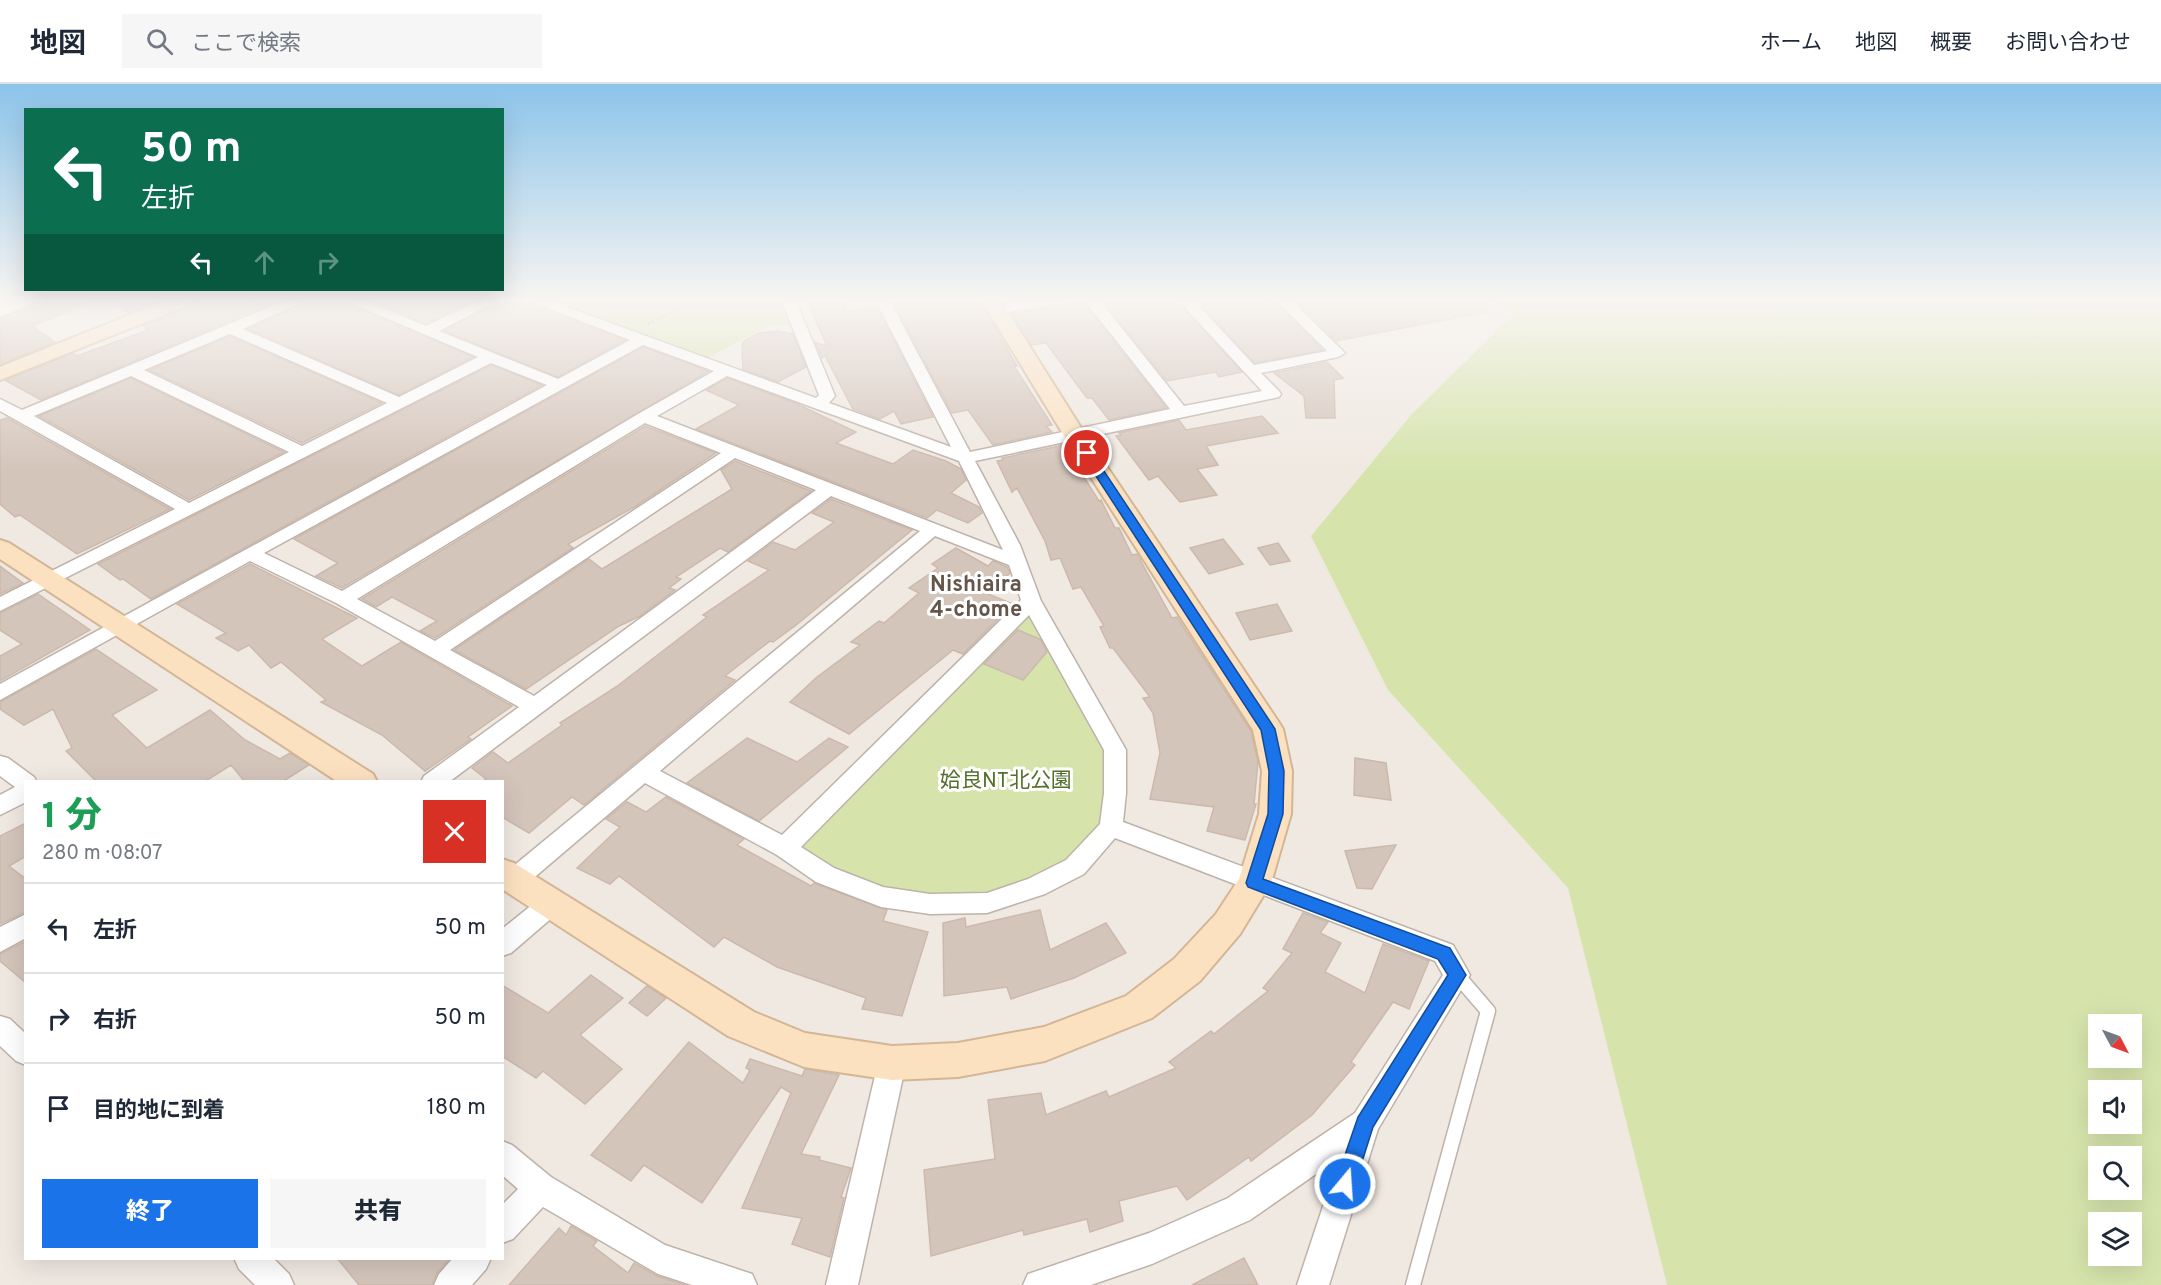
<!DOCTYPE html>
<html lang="ja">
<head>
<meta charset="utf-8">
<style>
	:root { --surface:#fff; --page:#f6f6f7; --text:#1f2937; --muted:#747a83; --line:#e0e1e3; --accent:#1a73e8 }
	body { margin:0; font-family:Overpass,"Noto Sans JP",sans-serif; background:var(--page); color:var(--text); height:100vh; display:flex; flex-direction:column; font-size:22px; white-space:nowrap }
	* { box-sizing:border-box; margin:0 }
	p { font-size:20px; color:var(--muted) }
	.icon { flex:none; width:33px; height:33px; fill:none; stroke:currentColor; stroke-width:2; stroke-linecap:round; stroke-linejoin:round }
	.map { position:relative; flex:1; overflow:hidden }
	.details { position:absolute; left:24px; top:696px; width:480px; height:480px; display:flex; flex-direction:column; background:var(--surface); border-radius:0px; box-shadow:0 6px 24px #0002 }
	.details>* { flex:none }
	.hud { position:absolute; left:24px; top:24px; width:480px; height:183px; border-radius:0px; box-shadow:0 6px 24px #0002; background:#0b6e4f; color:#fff; overflow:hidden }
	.needle { width:39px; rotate:131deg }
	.controls { position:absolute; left:2088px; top:930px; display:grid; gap:12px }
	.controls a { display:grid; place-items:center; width:54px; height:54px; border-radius:0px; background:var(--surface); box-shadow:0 6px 24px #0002; font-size:30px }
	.pin { position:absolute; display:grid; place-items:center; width:51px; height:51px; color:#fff; margin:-26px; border:3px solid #fff; border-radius:50%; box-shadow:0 2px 6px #0007 }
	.me { position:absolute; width:66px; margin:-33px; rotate:18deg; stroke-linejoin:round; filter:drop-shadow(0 0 4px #0008) }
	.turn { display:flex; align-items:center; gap:21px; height:126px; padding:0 18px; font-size:27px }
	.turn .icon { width:78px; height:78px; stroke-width:2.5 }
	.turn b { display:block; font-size:42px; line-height:51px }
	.lanes { display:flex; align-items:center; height:57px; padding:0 18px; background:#0003; justify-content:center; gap:30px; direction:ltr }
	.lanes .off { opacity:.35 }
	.round { display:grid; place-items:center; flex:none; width:63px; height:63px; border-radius:0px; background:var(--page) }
	.summary { display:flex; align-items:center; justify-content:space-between; height:102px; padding:0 18px }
	h1 { font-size:36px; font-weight:800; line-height:45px; color:#1e9e55 }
	.button { display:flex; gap:12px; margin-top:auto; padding:12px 18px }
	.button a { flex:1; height:69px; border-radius:0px; background:var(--accent); color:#fff; font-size:24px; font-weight:800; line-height:69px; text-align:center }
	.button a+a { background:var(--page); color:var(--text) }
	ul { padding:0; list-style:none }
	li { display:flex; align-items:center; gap:18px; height:90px; padding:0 18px; border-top:2px solid var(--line) }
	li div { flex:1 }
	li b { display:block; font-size:22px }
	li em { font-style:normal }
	header { display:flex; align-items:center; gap:36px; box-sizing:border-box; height:84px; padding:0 30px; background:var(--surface); border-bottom:2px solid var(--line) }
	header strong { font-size:28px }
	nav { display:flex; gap:33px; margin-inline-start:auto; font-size:21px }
	.search { width:420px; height:54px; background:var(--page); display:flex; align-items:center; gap:15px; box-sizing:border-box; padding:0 21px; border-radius:0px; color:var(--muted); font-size:22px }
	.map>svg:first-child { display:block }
	.green { fill:#d6e4ac; fill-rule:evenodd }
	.building { fill:#d4c5bb; stroke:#ccb9ac; stroke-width:1.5 }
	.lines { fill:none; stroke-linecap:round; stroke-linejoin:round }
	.lane-casing { stroke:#beb2a9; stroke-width:17 }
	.street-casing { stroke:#beb2a9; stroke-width:3 }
	.secondary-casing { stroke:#d2b696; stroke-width:4 }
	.path { stroke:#bca897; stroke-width:3; stroke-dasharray:2 2; stroke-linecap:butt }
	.lane { stroke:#fff; stroke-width:14 }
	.street { fill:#fff; fill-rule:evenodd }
	.secondary { fill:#fce1c1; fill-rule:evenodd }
	.route { fill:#1a73e8; stroke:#114b97; stroke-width:1.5 }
	.labels { text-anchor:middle; stroke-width:6; stroke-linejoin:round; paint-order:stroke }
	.park-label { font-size:21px; fill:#53702a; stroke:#fff }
	.neighbourhood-label { font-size:22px; font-weight:bold; fill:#64554b; stroke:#fff }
</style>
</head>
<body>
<header>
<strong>地図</strong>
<div class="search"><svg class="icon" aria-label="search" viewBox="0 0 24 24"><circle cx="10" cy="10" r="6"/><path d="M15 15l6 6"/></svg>ここで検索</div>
<nav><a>ホーム</a><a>地図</a><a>概要</a><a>お問い合わせ</a></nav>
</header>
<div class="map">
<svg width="2161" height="1201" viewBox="0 0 2161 1201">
	<rect width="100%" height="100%" fill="#f0e9e2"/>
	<g class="green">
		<path d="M536,217H789L799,242L769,241L700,278Z"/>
		<path d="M1496,217H2161V1201H1667L1568,804L1388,606L1311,452L1412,330L1515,229ZM2132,940V974H2098V940ZM2132,1006V1040H2098V1006ZM2132,1072V1106H2098V1072ZM2132,1138V1172H2098V1138Z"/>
		<path d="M1031,517L1115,666L1111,743L1075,783L987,819L881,813L785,764Z"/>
	</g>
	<g class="building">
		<path d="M40,217L91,218L32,242L55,258L0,281V235Z"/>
		<path d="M113,217H157L128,229Z"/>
		<path d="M193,217H277L41,316L5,296L73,269L77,272L148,246L143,242L190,223Z"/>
		<path d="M306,217H344L473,273L399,311L249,245Z"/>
		<path d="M373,217H472L426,240Z"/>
		<path d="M499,217H519L625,256L558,293L444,247Z"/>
		<path d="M807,217H842L847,227L876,222L933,333L901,340L894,327L880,335L853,325L825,272L822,274L815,258L827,262Z"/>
		<path d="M909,217H980L1017,282H1014L1052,341L1046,342L1052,348L993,361L968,326L952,329L894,220Z"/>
		<path d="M1103,217H1177L1242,288L1219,293L1216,288L1167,297Z"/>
		<path d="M1197,217H1275L1322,266L1255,279Z"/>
		<path d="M1296,217H1486L1487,228L1336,257Z"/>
		<path d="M1083,218L1166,324L1109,336L1092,314H1087L1046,259L1031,261L1012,230Z"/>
		<path d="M777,247L793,250L806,283L778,298L743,285L742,261L745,256L759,249Z"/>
		<path d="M230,252L382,319L302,359L149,286Z"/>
		<path d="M643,263L709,287L342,504L316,492L338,479L294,455Z"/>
		<path d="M1327,278L1343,294L1334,296L1335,334H1306L1304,312L1274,289Z"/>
		<path d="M491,281L542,301L151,515L123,495L120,496L98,480Z"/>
		<path d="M131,294L284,368L189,416L39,332Z"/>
		<path d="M727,294L797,320L856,348L836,359L893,380L913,366L946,377L961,385L966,396L951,409L979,423L982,429L968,439L937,426L927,434L696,345L739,321L706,306Z"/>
		<path d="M1262,332L1278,349L1206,362L1218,381L1197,385L1217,411L1180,418L1158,392L1149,396L1116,352L1121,351L1119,349L1179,336L1186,346Z"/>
		<path d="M7,334L170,425L77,470L20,431L15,433L0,420V336Z"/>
		<path d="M645,342L716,369L636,422L568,460L573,464L435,554L420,547L437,537L392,513L376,523L362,515Z"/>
		<path d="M1064,361L1080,381H1076L1099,417L1101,416L1115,444H1119L1132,471L1137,470L1172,534L1177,533L1251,647L1258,678L1254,720H1256L1245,756L1207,747L1214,723L1150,715L1160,669L1153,629L1143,614L1150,613L1113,564H1110L1100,543L1104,542L1081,503L1073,505L1060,474L1051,476L1045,457L1017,404L1012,408L997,377L1003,376L1002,374Z"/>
		<path d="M735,377L811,407L728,468L720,464L676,493L681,495L669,504L675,506L640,532L619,542L526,605L454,566L589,475L602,485L732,405L721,386Z"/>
		<path d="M831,415L912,446L795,542L773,558L770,557L725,592L735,596L584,721L572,713L529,749L502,733V698H482L486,695L472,684L493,668L508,679L562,641L560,639L616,603L707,533L703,531L769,486L748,477L773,458L795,466L834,438L812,429Z"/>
		<path d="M1223,455L1243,480L1209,490L1190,464Z"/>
		<path d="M1278,459L1290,477L1270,481L1258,464Z"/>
		<path d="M956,464L988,482L993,477L1007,483L1010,489L988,510L1013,520L963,570L953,566L849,650L790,618L817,593L860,561L851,558L879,537L884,539L919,509L909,504L938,484L932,480Z"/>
		<path d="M250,480L357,534L322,555L362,582L401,558L512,622L468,653L471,655L425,687L382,651L321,618L326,616L281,578L271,584L249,561L238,567L216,554L226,549L177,520Z"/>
		<path d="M0,482L23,499L0,510Z"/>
		<path d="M38,510L90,546L0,597V572L22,560L0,546V529Z"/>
		<path d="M1277,520L1292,547L1250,556L1236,529Z"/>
		<path d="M1018,546L1040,555L1047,568L1023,596L984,580Z"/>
		<path d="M96,565L157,606L112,631L147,664L210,626L245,656L280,675L290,669L309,681L282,698H245L231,681L204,698H97L66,667L72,664L53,625L24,641L0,625V618Z"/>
		<path d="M747,654L797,678L829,654L848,663L759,737L687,699Z"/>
		<path d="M1355,674L1386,679L1391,716L1354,711Z"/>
		<path d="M666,713L744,755L737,761L811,802L814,799L887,826L883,837L928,848L902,932L862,925L866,914L777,883L724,853L714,863L619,792L610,800L577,784L620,743L606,735L627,718L646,728Z"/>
		<path d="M26,739V772L9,782L26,795V828L0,840V752Z"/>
		<path d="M1396,761L1372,805L1357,804L1345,767Z"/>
		<path d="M1040,826L1050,866L1106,839L1126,869L1074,894L1011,915L1007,903L944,912L943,839L965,834L966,843Z"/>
		<path d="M1303,829L1328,838L1320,849L1341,859L1325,888L1365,909L1383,860L1429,877L1409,925L1393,918L1351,978L1355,981L1312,1031L1251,1077L1249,1073L1187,1116L1177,1102L1119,1117L1123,1137L1090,1148L1087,1135L1024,1151L1023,1146L931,1172L924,1086L995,1075L988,1016L1041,1009L1046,1031L1106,1007L1109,1013L1176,984L1169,978L1211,947L1214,950L1268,907L1263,904L1292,869L1283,865Z"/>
		<path d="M26,857V899L0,877V870Z"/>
		<path d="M591,891L623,914L580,951L622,985L585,1020L543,987L536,994L502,972V901L548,929Z"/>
		<path d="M647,902L666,914L647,932L629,919Z"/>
		<path d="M689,958L743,999L750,986L746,984L750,975L802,992L805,985L839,991L801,1070L820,1073L819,1076L851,1084L841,1113L844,1114L830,1173L792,1160L802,1134L742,1124L791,1009L781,1003L702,1119L644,1081L631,1097L591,1071Z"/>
		<path d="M571,1142L597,1157L593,1162L628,1189L634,1179L657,1192L685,1201H509L559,1144L566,1151Z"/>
		<path d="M337,1174H450L437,1189L432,1201H359Z"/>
		<path d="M1244,1174L1258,1201H1192Z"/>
	</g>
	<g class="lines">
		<g class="lane-casing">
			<path id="lane" d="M1413,1201L1488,927L1457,891"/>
		</g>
		<g class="street-casing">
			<g id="street">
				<path d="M17,217H38L0,233V224Z"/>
				<path d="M284,217H304L243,245L399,313L478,273L346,217H366L426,242L478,217H497L439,247L558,295L630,256L529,217H550L816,314L819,311L782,217H796L835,312L829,319L951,363L876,217H890L970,368L1170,325L1085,217H1100L1184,322L1262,307L1179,217H1194L1254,281L1327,267L1277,217H1292L1345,269L1338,273L1261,289L1279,307L1281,310L1279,313L975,377L1020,461L1041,517L1126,666V709L1123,738L1453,861L1470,891L1378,1045L1329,1201H1297L1339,1074L1250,1136L1152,1180L1091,1201H1023L1028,1190L1149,1149L1228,1114L1355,1029L1443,891L1435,877L1115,754L1084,790L1045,810L987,829L930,830L881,823L816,798L777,771L645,699L523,803L514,806L505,803L502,798L505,789L920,447L831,412L449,698H421L424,692L519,623L336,519L250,477L0,616V600L547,301L491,279L0,527V513L175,425L0,327V315L22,326ZM230,250L387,319L302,362L144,286ZM643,261L714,287L638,330L342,507L264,469ZM131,292L289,368L189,419L34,332ZM727,292L959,377L1003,466L657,332ZM645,339L721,369L435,557L357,515ZM735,374L816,406L534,612L450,566ZM935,452L1009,481L1021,516L782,751L660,687ZM1029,531L1104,666V709L1100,740L1066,776L1028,795L987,809L930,810L883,803L834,784L801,763Z"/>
				<path d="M1022,217H1055L1048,221L997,230L990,226L992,223Z"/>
				<path d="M0,672L8,674L34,693L37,698H26V718L0,731V711L15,703L0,692Z"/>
				<path d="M552,809L561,812L564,819L561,826L511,869L502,872V845L543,812Z"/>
				<path d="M26,830V854L0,868V843Z"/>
				<path d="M0,932L10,935L26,950V981L16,977L0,962Z"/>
				<path d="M892,966L902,970L906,979L858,1201H826L878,979L882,970Z"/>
				<path d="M502,1057L512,1061L551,1093L665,1161L752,1190L757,1201H692L658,1190L543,1123L513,1155L502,1159V1121L518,1105L502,1091Z"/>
				<path d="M234,1174H273L289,1190L294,1201H255L239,1185Z"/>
				<path d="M453,1174H491L486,1185L472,1201H434L439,1190Z"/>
			</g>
		</g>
		<g class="secondary-casing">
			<g id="secondary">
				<path d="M164,217H191L189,221L0,296V283Z"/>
				<path d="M982,217H1001L1085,350L1278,637L1283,645L1292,687L1291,730L1271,799L1240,850L1200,897L1152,934L1045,977L958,993L892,996L804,983L728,952L502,805V775L514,779L754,928L805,949L892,962L958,959L1044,943L1126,912L1174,875L1216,830L1239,795L1259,730L1262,687L1253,646L1063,350Z"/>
				<path d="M0,456L9,459L373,690L377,698H338L0,475Z"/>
			</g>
		</g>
		<path class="path" d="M648,240L682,223"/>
		<use href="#lane" class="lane"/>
		<use href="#street" class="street"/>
		<use href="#secondary" class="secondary"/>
	</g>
	<linearGradient id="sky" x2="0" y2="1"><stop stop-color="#8bc4ea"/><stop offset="0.56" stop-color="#f8f5f2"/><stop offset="1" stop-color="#f8f5f2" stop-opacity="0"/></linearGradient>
	<rect width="2161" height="386" fill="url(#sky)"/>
	<path class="route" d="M1087,366L1092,369L1275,645L1284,687L1283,730L1263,795L1450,864L1466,891L1373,1043L1355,1100L1352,1107L1345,1110L1338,1107L1335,1100L1358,1033L1448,891L1438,875L1248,803L1246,799L1268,730L1269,687L1261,646L1081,369Z"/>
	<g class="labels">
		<g class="park-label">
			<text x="1006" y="703">姶良NT北公園</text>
		</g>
		<g class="neighbourhood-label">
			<text x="976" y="507">Nishiaira<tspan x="976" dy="25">4-chome</tspan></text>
		</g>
	</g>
</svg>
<div class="controls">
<a><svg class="needle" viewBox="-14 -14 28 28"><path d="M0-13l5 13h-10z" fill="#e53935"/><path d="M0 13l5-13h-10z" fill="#747a83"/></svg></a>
<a><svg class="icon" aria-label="sound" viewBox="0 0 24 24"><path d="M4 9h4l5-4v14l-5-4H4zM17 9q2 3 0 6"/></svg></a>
<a><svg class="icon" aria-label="search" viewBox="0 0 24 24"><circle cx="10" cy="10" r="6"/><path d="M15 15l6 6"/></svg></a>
<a><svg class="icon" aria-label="layers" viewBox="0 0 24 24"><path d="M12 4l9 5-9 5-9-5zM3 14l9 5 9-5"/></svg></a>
</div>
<div class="pin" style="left:1087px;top:369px;background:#d93025"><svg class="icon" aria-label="arrive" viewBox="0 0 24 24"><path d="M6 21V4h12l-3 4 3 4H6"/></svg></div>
<svg class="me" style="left:1345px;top:1100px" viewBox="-20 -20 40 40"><circle r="17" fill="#1a73e8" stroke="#fff" stroke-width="3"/><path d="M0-11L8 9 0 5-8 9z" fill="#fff"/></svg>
<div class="hud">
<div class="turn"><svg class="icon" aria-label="left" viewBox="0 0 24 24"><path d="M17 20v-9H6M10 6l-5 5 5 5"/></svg><div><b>50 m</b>左折</div></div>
<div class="lanes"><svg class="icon" aria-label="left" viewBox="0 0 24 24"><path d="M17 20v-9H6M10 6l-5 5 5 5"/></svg><svg class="icon off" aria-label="ahead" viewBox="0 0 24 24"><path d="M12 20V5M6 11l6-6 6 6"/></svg><svg class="icon off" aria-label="right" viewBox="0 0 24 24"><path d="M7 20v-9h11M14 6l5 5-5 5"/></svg></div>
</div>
<section class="details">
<div class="summary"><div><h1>1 分</h1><p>280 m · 08:07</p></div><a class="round" style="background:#d93025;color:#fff"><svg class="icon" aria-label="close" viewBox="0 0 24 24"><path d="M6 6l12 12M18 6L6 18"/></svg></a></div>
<ul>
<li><svg class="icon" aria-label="left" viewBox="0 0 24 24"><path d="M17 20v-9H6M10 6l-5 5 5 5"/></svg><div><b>左折</b></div><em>50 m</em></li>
<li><svg class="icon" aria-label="right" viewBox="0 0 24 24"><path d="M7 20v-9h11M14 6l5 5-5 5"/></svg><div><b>右折</b></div><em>50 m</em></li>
<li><svg class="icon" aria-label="arrive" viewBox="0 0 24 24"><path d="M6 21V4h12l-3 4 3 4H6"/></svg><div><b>目的地に到着</b></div><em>180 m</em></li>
</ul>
<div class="button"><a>終了</a><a>共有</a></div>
</section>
</div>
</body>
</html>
